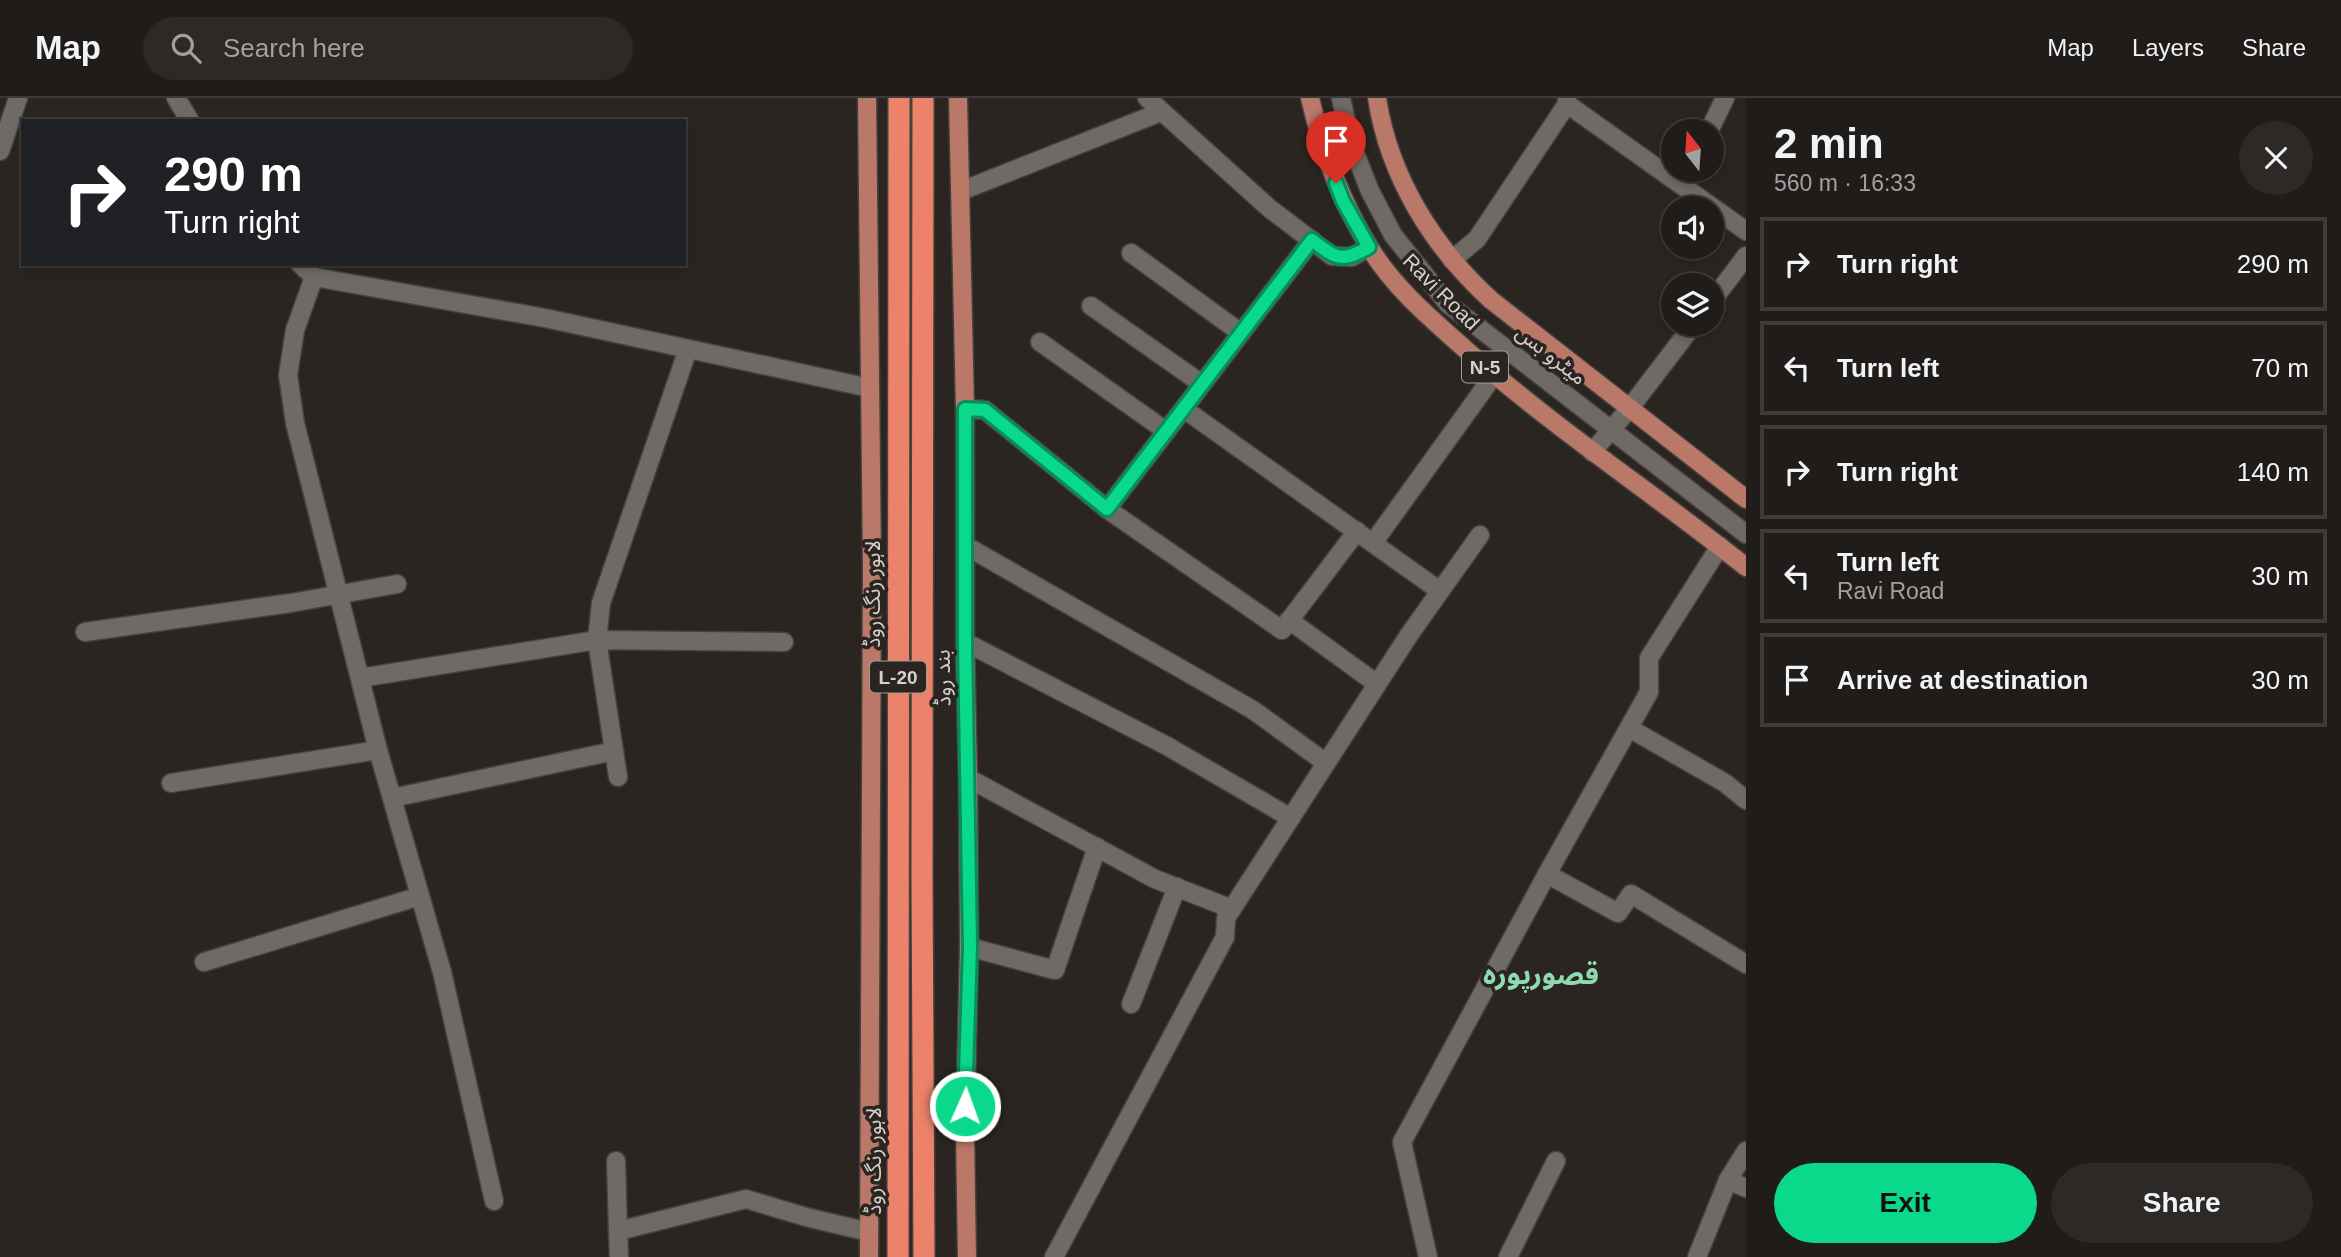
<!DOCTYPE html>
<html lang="en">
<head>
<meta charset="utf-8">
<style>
	:root { --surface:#201c1a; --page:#2d2927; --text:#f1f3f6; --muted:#a2a1a2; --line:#3d3a39; --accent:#0ad98b }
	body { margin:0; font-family:Helvetica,"Noto Sans Arabic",sans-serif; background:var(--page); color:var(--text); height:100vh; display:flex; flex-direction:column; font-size:26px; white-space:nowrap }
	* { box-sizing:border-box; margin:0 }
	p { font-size:23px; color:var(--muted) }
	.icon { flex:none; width:38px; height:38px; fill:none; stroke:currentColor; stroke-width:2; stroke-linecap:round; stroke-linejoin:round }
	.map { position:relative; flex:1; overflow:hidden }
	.drawer { display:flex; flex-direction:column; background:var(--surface); width:595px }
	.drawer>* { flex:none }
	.guide { position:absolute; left:21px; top:21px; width:665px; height:147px; border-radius:0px; box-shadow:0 4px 10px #0003,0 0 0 2px var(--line); background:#202124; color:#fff; overflow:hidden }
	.needle { width:46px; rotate:343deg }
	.controls { position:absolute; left:1661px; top:21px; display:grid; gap:14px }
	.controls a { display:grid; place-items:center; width:63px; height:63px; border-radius:50%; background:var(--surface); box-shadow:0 4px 10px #0003,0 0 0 2px var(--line); font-size:35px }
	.pin { position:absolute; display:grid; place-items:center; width:60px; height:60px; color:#fff; margin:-72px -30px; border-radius:50% 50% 50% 0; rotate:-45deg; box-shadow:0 0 7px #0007 }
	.pin .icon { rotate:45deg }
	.me { position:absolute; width:77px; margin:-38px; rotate:2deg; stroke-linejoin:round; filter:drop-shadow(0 0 5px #0008) }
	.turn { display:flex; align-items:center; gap:24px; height:147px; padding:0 28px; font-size:32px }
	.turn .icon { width:91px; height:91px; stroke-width:2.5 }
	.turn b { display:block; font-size:49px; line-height:60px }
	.round { display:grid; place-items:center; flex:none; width:74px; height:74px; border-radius:37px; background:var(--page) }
	.overview { display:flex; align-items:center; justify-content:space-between; height:119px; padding:0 28px }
	h1 { font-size:42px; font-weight:700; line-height:52px }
	.primary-button { display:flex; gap:14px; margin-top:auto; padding:14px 28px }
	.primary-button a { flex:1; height:80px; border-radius:42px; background:var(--accent); color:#111; font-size:28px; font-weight:700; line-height:80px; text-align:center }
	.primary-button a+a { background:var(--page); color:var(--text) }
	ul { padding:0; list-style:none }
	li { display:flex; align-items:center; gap:21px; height:94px; margin:0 14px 10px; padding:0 14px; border:4px solid var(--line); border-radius:0px }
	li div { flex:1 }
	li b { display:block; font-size:26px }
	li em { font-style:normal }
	header { display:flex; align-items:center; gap:42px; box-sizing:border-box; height:98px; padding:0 35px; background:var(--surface); border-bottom:2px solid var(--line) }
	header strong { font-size:33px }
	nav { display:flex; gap:38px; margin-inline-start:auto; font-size:24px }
	.search { width:490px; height:63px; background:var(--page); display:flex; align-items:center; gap:18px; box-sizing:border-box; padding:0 24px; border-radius:38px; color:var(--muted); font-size:26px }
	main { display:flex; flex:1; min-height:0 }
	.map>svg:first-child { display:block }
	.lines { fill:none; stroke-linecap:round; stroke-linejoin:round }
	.minor-casing { stroke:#45413e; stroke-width:21 }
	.major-casing { stroke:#45413e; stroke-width:21 }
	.highway-casing { stroke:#45413e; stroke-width:24 }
	.minor { stroke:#706a66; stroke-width:18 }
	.major { stroke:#ba7868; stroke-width:18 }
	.highway { stroke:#eb8269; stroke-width:21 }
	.route-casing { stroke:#068d5a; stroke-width:18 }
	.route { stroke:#0ad98b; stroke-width:12 }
	.labels { text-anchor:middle; stroke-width:7; stroke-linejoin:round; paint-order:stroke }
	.shield { fill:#2b2522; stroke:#a29d9b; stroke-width:2 }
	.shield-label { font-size:19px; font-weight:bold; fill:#d5d1cf }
	.street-label { font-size:21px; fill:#d5d1cf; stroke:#2b2522 }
	.district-label { font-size:28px; font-weight:bold; fill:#8ddbaf; stroke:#2b2522 }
</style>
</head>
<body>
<header>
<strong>Map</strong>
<div class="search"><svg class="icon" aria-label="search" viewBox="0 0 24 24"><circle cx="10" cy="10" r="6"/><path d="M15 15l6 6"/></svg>Search here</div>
<nav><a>Map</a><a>Layers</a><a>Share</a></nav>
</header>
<main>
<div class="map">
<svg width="1746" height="1159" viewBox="0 0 1746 1159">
	<rect width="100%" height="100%" fill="#2b2522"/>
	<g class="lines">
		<g class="minor-casing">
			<g id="minor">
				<path d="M176,0L190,23"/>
				<path d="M1147,0L1269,110L1332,158L1352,159L1369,149"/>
				<path d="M1341,0L1351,45L1370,93L1393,137L1448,206L1746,436"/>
				<path d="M1567,6L1746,133"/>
				<path d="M1709,33L1725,0"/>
				<path d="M0,53L18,0"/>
				<path d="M961,93L1161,14"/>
				<path d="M1131,155L1241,235"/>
				<path d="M1452,162L1477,141L1567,6V0"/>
				<path d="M300,166L314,179L545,220L870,290"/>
				<path d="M314,179L295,232L288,277L295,325L378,652L442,874L494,1103"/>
				<path d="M1712,203L1746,158"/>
				<path d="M1091,208L1202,286"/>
				<path d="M1040,244L1166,333"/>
				<path d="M965,311L985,312L1107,411L1282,532L1357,433"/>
				<path d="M1184,311L1440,493"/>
				<path d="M1592,354L1629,311L1694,226"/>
				<path d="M1107,411L1312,142"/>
				<path d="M1373,445L1494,277"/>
				<path d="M966,448L1253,612L1326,665"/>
				<path d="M1289,522L1377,586"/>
				<path d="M85,534L291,505L397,486"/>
				<path d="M965,544L1167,648L1291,720"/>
				<path d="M360,580L597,542L784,544"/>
				<path d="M1629,630L1725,685L1746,702"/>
				<path d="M618,679L597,542L601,505L688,251"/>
				<path d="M968,680L1155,781L1232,811"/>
				<path d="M171,685L378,652"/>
				<path d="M392,700L614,653"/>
				<path d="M1547,776L1618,815L1631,796L1746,866"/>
				<path d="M969,849L1055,872L1097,749"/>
				<path d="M204,864L420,798"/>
				<path d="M1131,906L1177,789"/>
				<path d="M616,1063L618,1133"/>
				<path d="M1728,1082L1746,1090"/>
				<path d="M619,1159L618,1133L746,1101L806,1119L869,1134"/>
				<path d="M1054,1159L1225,839L1226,820L1409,537L1480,437"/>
				<path d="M1428,1159L1402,1044L1547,776L1649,594V560L1720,448"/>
				<path d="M1508,1159L1556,1063"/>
				<path d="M1697,1159L1728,1082L1746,1053"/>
			</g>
		</g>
		<g class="major-casing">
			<g id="major">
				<path d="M867,0L872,468L869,1159"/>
				<path d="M958,0L965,311V544L968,680L969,849L965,1035L967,1159"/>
				<path d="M1310,0C1322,52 1340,101 1368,147C1392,188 1430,220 1465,251C1554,330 1653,395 1746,469"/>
				<path d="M1377,0C1389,79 1433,149 1491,202L1746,401"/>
			</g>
		</g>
		<g class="highway-casing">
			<g id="highway">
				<path d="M923,0L922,778L924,1159"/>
				<path d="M898,1159L899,0"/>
			</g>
		</g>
		<use href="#minor" class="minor"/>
		<use href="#major" class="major"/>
		<use href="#highway" class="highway"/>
	</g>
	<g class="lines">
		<g class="route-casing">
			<path id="route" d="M965,1008L970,849L965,544V311L985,312L1107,411L1312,142C1336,161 1342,165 1369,149L1343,103L1336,85"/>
		</g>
		<use href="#route" class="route"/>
	</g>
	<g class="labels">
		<g class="shield">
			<rect x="1462" y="253.5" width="46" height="31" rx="5"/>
			<rect x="870" y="563.5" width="56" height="31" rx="5"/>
		</g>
		<g class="shield-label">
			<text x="1485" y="276">N-5</text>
			<text x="898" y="586">L-20</text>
		</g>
		<g class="street-label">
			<text transform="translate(1441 194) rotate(45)" y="7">Ravi Road</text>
			<text transform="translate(1551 257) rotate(38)" y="7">میٹرو بس</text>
			<text transform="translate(873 496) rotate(-90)" y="7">لاہور رنگ روڈ</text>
			<text transform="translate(943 580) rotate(-91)" y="7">بند روڈ</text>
			<text transform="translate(874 1063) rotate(-90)" y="7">لاہور رنگ روڈ</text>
		</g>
		<g class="district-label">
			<text x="1541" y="886">قصورپورہ</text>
		</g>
	</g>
</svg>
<div class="controls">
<a><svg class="needle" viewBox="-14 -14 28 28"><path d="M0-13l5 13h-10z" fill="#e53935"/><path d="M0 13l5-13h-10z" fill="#a2a1a2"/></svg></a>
<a><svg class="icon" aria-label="sound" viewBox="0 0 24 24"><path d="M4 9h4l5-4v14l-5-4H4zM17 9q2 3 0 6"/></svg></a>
<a><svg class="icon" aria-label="layers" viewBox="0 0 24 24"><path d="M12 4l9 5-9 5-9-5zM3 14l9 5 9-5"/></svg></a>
</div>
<div class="pin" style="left:1336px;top:85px;background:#d93025"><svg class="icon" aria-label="arrive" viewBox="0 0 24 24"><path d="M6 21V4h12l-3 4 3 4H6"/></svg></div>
<svg class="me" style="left:965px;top:1008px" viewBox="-20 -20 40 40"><circle r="17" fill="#0ad98b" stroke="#fff" stroke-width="3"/><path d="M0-11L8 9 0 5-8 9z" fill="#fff"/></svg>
<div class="guide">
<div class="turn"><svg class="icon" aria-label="right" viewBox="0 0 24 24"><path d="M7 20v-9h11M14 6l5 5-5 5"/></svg><div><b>290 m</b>Turn right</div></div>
</div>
</div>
<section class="drawer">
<div class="overview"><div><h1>2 min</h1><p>560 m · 16:33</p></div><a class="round"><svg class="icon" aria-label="close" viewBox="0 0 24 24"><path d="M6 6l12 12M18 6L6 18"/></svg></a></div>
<ul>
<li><svg class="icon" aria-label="right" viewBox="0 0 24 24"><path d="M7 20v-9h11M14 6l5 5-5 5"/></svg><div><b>Turn right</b></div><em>290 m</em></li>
<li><svg class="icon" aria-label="left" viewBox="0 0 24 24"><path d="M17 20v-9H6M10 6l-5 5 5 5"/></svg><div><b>Turn left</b></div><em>70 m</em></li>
<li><svg class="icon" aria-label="right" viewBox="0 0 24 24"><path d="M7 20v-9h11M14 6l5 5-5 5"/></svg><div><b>Turn right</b></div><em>140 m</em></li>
<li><svg class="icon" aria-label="left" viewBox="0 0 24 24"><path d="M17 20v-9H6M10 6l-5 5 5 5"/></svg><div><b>Turn left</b><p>Ravi Road</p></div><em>30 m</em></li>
<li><svg class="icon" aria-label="arrive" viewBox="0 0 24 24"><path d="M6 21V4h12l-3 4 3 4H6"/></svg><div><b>Arrive at destination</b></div><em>30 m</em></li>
</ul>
<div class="primary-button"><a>Exit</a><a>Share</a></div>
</section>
</main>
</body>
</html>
